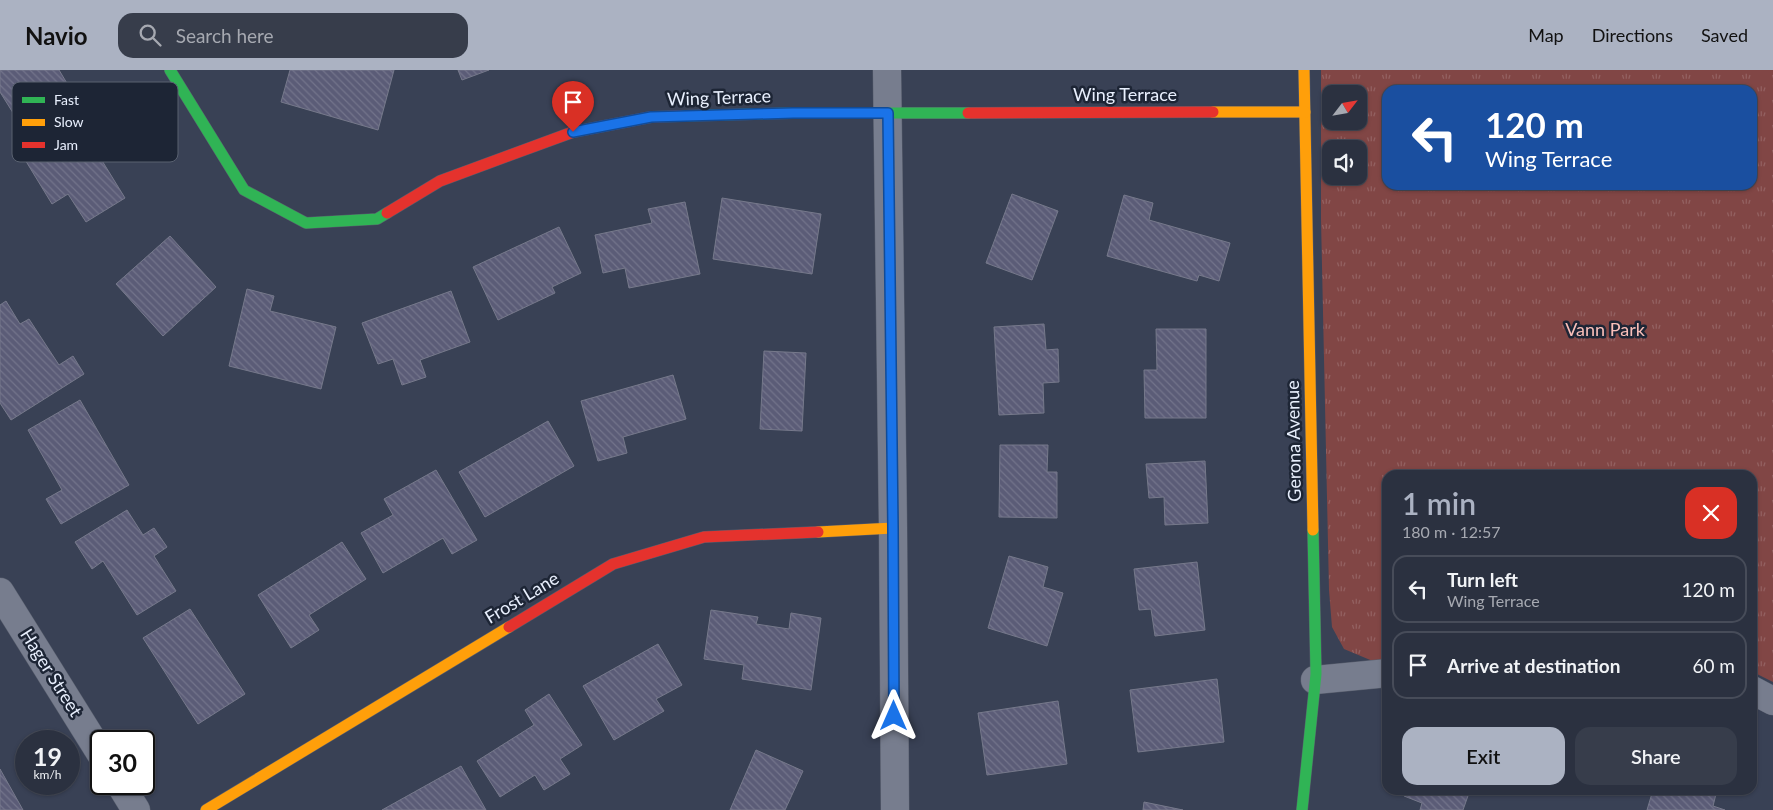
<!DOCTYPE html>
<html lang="en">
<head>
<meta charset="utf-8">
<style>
	:root { --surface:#2b3140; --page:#373d4b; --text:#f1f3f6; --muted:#a6a9b1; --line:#474c59; --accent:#abb2c2 }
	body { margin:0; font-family:Lato,sans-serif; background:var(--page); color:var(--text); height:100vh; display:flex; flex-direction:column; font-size:19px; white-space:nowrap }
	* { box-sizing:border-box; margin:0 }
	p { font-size:16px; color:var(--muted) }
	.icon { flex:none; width:28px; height:28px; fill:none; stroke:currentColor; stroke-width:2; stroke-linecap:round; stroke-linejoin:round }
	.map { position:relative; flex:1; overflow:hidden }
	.side { position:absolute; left:1382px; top:400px; width:375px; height:325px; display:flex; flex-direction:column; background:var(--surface); border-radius:15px; box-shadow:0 1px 4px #0004,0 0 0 1px var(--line) }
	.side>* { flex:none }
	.top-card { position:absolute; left:1382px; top:15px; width:375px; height:105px; border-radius:15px; box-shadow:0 1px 4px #0004,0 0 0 1px var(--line); background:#1a4fa0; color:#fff; overflow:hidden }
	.needle { width:32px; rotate:59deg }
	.buttons { position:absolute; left:1322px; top:15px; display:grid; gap:10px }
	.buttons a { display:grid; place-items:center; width:45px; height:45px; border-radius:10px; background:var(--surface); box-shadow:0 1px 4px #0004,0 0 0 1px var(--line); font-size:25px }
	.speed { position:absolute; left:15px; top:660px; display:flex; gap:10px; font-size:25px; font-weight:700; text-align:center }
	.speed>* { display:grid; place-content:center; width:65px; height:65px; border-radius:50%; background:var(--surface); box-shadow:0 1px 4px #0004,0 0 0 1px var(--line); line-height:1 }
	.speed small { font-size:12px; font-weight:400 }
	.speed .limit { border:2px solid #111; border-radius:8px; background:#fff; color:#111 }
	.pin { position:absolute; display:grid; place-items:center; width:42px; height:42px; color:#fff; margin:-51px -21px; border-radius:50% 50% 50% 0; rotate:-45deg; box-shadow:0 0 5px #0007 }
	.pin .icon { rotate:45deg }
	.me { position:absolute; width:55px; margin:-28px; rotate:0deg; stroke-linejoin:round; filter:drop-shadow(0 0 4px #0008) }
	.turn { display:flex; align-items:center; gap:18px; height:105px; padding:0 20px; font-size:22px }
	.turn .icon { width:65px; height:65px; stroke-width:2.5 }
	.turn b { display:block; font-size:35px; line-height:42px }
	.round { display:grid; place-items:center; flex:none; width:52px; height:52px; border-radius:15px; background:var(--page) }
	.head { display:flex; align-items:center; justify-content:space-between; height:85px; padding:0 20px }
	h1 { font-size:30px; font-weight:600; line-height:38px; color:var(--accent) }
	.cta { display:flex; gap:10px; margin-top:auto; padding:10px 20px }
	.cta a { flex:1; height:58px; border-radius:15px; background:var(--accent); color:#111; font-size:20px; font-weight:600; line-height:58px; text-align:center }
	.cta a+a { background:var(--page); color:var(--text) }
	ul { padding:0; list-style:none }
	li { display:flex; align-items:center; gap:15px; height:68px; margin:0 10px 8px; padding:0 10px; border:2px solid var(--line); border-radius:15px }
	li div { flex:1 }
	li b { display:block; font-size:19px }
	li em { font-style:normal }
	header { display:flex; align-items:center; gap:30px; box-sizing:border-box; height:70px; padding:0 25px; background:var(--accent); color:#111 }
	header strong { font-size:24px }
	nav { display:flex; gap:28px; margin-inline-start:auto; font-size:18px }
	.search { width:350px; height:45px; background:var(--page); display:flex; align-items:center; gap:12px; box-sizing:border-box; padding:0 18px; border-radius:15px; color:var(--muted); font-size:19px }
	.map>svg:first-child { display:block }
	.park { fill:url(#park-tufts); fill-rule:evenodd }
	.building { fill:url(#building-back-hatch); stroke:#76798b }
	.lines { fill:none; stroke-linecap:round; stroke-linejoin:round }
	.street-casing { stroke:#575d6c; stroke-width:29 }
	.fast-casing { stroke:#575d6c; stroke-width:12 }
	.slow-casing { stroke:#575d6c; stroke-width:12 }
	.jam-casing { stroke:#575d6c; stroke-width:12 }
	.street { stroke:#777d8e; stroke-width:28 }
	.fast { stroke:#30b455; stroke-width:11 }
	.slow { stroke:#ff9f0a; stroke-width:11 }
	.jam { stroke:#e5322d; stroke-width:11 }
	.route-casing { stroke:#114b97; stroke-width:12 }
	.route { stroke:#1a73e8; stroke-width:9 }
	.labels { text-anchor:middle; stroke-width:5; stroke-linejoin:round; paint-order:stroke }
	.street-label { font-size:18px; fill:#e8effd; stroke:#1d2535 }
	.park-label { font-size:18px; fill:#fabfb9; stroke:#1d2535 }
	.key { fill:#1d2535; stroke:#5a6271; stroke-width:1 }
	.key-label { font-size:14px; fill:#e8effd }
</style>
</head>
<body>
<header>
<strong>Navio</strong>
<div class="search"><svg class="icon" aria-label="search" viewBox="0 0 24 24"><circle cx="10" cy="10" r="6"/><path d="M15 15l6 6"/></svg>Search here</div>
<nav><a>Map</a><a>Directions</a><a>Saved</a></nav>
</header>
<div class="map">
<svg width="1773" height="740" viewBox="0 0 1773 740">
	<defs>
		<pattern id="park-tufts" width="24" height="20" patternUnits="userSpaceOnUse" patternTransform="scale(1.25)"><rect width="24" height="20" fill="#814645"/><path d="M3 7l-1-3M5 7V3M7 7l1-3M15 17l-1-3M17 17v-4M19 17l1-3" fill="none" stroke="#936161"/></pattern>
		<pattern id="building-back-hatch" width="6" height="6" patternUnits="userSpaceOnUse" patternTransform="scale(1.25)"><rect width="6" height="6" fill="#5b5c77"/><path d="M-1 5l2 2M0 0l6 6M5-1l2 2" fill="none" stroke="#73748b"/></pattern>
	</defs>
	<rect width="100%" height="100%" fill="#394155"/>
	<path class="park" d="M1321,0H1773V612L1753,602L1752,405H1388L1387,597L1344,579L1332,557L1329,520L1321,149ZM1388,20H1752V115H1388ZM1331,24H1359V51H1331ZM1331,79H1359V106H1331Z"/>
	<g class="building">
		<path d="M0,0H59L77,30L25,62L0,22Z"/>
		<path d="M290,0H394L378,60L281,32Z"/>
		<path d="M458,0H489L462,10Z"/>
		<path d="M96,44L109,65L93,76L125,128L86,152L68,124L52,134L24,88Z"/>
		<path d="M1012,124L1058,141L1032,210L986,193Z"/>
		<path d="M1124,125L1153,133L1149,150L1230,173L1219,211L1199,205L1197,211L1107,186Z"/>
		<path d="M722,128L821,144L812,204L713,189Z"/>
		<path d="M685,132L700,204L629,218L625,198L603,203L595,165L652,153L648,139Z"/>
		<path d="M559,157L581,203L552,217L555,223L498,250L473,197Z"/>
		<path d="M170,166L216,217L163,266L116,214Z"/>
		<path d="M247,219L274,226L270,241L336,257L321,319L229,296Z"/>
		<path d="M451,221L470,272L420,290L426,307L402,315L393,289L378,294L362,253Z"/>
		<path d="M6,231L20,254L29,249L59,295L73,286L84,304L11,350L0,333V235Z"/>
		<path d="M1044,254L1046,280L1058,279L1059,312L1043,313L1044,343L999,345L994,257Z"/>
		<path d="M1156,259H1206V348H1145L1144,300H1157Z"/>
		<path d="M764,281L806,283L802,361L760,359Z"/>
		<path d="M673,305L686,349L623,367L627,383L598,391L581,331Z"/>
		<path d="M80,330L129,415L61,454L46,429L62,420L28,360Z"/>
		<path d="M548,351L574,396L485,447L459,402Z"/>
		<path d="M1000,375H1048L1047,402H1057V448L999,447Z"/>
		<path d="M1205,391L1208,453L1165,455L1164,427L1149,428L1146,394Z"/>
		<path d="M436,400L477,470L452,484L443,468L383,503L361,463L393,445L384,429Z"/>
		<path d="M127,440L143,465L154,458L167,477L154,486L176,521L137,545L103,491L92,499L75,472Z"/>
		<path d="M342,472L366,509L309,545L319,560L291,578L258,525Z"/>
		<path d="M1009,486L1048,497L1043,517L1063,523L1047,576L988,558Z"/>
		<path d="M1197,492L1205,560L1155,566L1151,539L1139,540L1134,499Z"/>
		<path d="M190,539L245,624L198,654L143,568Z"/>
		<path d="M711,540L758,547L756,554L789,559L791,543L821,548L811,620L742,609L744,595L704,589Z"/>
		<path d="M658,574L682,615L656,629L664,641L614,670L583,616Z"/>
		<path d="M1217,609L1224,672L1138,682L1130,620Z"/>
		<path d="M549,624L582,675L560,689L570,704L544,720L535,705L500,727L477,691L534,655L525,640Z"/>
		<path d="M1058,631L1067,694L987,705L978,643Z"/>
		<path d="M756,680L803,701L785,740H730Z"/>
		<path d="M461,696L486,740H382Z"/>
		<path d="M0,699L23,740H0Z"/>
		<path d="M1406,720H1470L1463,740H1420L1422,733L1404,726Z"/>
		<path d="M1653,720H1717L1713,736L1725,740H1647Z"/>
		<path d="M1144,732L1183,740H1143Z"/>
	</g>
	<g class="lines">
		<g class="street-casing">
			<g id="street">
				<path d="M887,0L893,458L895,740"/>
				<path d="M0,522L101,684"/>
				<path d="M1315,610L1388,603"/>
				<path d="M1752,620L1773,631"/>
				<path d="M120,714L136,740"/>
			</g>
		</g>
		<g class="fast-casing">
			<g id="fast">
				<path d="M170,0L244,120L306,153L377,149L387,143"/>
				<path d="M681,46L793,43H968"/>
				<path d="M1302,740L1316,604L1313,460"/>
			</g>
		</g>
		<g class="slow-casing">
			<g id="slow">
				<path d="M1304,0L1313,460"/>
				<path d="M1213,42H1305"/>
				<path d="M818,462L893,458"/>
				<path d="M206,740L509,557"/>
			</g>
		</g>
		<g class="jam-casing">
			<g id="jam">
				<path d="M968,43L1213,42"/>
				<path d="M387,143L440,111L573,62L651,47L681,46"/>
				<path d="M509,557L613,494L704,467L818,462"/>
			</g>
		</g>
		<use href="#street" class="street"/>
		<use href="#fast" class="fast"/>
		<use href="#slow" class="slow"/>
		<use href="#jam" class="jam"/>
	</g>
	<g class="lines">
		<g class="route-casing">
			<path id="route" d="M573,62L651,47L793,43H888L893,458L894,646"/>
		</g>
		<use href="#route" class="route"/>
	</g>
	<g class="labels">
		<g class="street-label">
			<text x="1125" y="31">Wing Terrace</text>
			<text transform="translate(719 28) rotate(-2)" y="6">Wing Terrace</text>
			<text transform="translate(1294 371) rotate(-91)" y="6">Gerona Avenue</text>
			<text transform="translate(522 528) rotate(-31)" y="6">Frost Lane</text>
			<text transform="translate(51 603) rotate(58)" y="6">Hager Street</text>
		</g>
		<g class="park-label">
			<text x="1605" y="266">Vann Park</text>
		</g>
	</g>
	<rect x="12" y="12" width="166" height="80" rx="8" class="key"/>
	<rect x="22" y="27" width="23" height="6" fill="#30b455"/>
	<rect x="22" y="49" width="23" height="7" fill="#ff9f0a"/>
	<rect x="22" y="72" width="23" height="6" fill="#e5322d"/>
	<g class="key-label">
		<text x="54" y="35">Fast</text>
		<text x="54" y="57">Slow</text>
		<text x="54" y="80">Jam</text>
	</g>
</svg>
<div class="buttons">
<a><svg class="needle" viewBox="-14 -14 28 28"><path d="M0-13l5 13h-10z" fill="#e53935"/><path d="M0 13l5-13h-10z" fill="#a6a9b1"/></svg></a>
<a><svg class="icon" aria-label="sound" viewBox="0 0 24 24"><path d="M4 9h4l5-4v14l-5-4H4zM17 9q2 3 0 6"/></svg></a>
</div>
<div class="speed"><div>19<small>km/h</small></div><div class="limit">30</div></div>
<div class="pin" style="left:573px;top:62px;background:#d93025"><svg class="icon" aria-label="arrive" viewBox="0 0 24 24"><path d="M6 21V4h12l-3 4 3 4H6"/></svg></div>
<svg class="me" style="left:894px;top:646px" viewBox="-20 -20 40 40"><path d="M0-17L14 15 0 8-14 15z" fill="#1a73e8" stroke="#fff" stroke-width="4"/></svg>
<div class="top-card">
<div class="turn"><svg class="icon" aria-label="left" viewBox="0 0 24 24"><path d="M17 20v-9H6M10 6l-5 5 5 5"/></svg><div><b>120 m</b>Wing Terrace</div></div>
</div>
<section class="side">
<div class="head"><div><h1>1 min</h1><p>180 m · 12:57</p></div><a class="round" style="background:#d93025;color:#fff"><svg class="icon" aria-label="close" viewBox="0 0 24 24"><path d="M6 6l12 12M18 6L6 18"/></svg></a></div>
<ul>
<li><svg class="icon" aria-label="left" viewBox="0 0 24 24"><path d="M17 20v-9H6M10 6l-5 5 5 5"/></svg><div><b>Turn left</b><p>Wing Terrace</p></div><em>120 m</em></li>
<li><svg class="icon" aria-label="arrive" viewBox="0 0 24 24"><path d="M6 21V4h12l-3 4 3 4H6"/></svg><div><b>Arrive at destination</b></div><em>60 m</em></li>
</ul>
<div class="cta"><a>Exit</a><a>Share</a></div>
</section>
</div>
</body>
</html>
